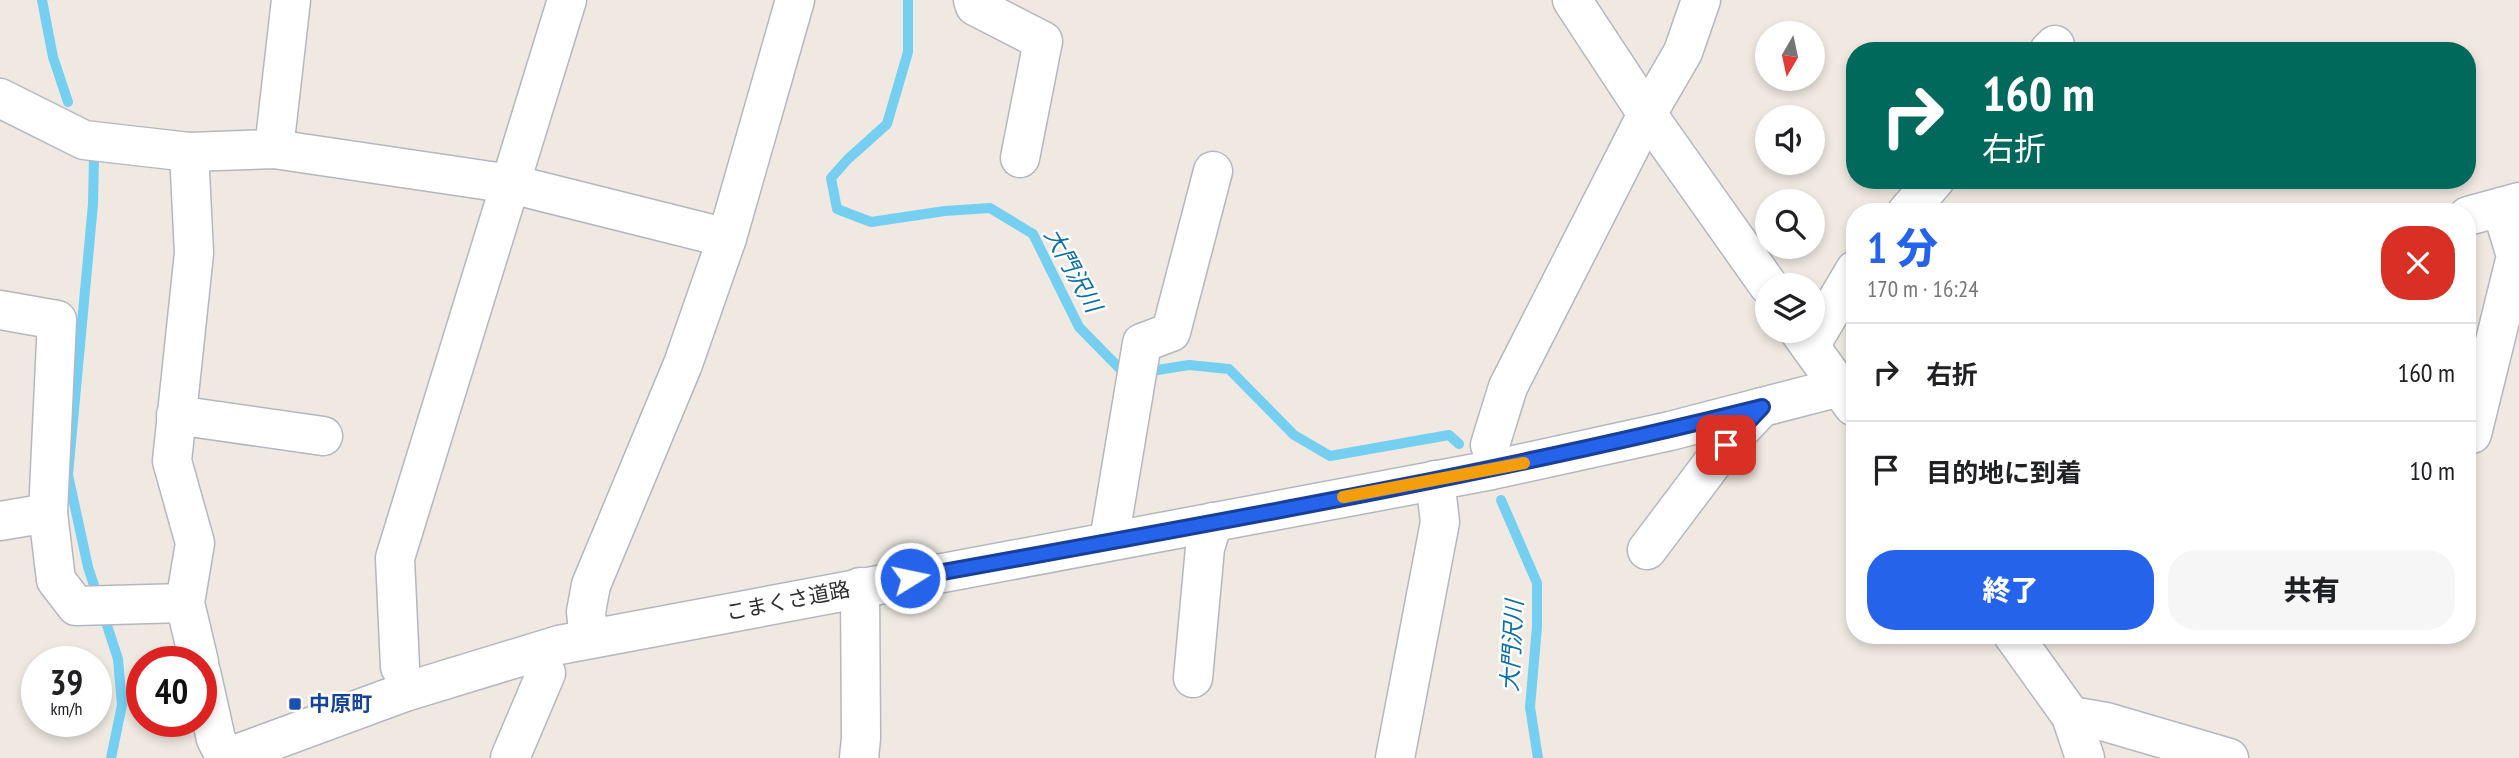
<!DOCTYPE html>
<html lang="ja">
<head>
<meta charset="utf-8">
<style>
	:root { --surface:#fff; --page:#f6f6f6; --text:#202124; --muted:#757577; --line:#e0e0e0; --accent:#2563eb }
	body { margin:0; font-family:"PT Sans Narrow","Noto Sans JP",sans-serif; background:var(--page); color:var(--text); height:100vh; display:flex; flex-direction:column; font-size:26px; white-space:nowrap }
	* { box-sizing:border-box; margin:0 }
	p { font-size:23px; color:var(--muted) }
	.icon { flex:none; width:38px; height:38px; fill:none; stroke:currentColor; stroke-width:2; stroke-linecap:round; stroke-linejoin:round }
	.map { position:relative; flex:1; overflow:hidden }
	.drawer { position:absolute; left:1846px; top:203px; width:630px; height:441px; display:flex; flex-direction:column; background:var(--surface); border-radius:28px; box-shadow:0 4px 10px #0003 }
	.drawer>* { flex:none }
	.banner { position:absolute; left:1846px; top:42px; width:630px; height:147px; border-radius:28px; box-shadow:0 4px 10px #0003; background:#00695c; color:#fff; overflow:hidden }
	.needle { width:46px; rotate:189deg }
	.tools { position:absolute; left:1755px; top:21px; display:grid; gap:14px }
	.tools a { display:grid; place-items:center; width:70px; height:70px; border-radius:50%; background:var(--surface); box-shadow:0 4px 10px #0003; font-size:35px }
	.speed { position:absolute; left:21px; top:646px; display:flex; gap:14px; font-size:35px; font-weight:700; text-align:center }
	.speed>* { display:grid; place-content:center; width:91px; height:91px; border-radius:50%; background:var(--surface); box-shadow:0 4px 10px #0003; line-height:1 }
	.speed small { font-size:18px; font-weight:400 }
	.speed .limit { border:10px solid #d22; background:#fff; color:#111 }
	.pin { position:absolute; display:grid; place-items:center; width:60px; height:60px; color:#fff; margin:-30px; border-radius:14px; box-shadow:0 4px 10px #0006 }
	.me { position:absolute; width:77px; margin:-38px; rotate:80deg; stroke-linejoin:round; filter:drop-shadow(0 0 5px #0008) }
	.turn { display:flex; align-items:center; gap:24px; height:147px; padding:0 21px; font-size:32px }
	.turn .icon { width:91px; height:91px; stroke-width:2.5 }
	.turn b { display:block; font-size:49px; line-height:60px }
	.round { display:grid; place-items:center; flex:none; width:74px; height:74px; border-radius:28px; background:var(--page) }
	.head { display:flex; align-items:center; justify-content:space-between; height:119px; padding:0 21px }
	h1 { font-size:42px; font-weight:800; line-height:52px; color:var(--accent) }
	.action { display:flex; gap:14px; margin-top:auto; padding:14px 21px }
	.action a { flex:1; height:80px; border-radius:28px; background:var(--accent); color:#fff; font-size:28px; font-weight:800; line-height:80px; text-align:center }
	.action a+a { background:var(--page); color:var(--text) }
	ul { padding:0; list-style:none }
	li { display:flex; align-items:center; gap:21px; height:98px; padding:0 21px; border-top:2px solid var(--line) }
	li div { flex:1 }
	li b { display:block; font-size:26px }
	li em { font-style:normal }
	.map>svg:first-child { display:block }
	.lines { fill:none; stroke-linecap:round; stroke-linejoin:round }
	.stream { stroke:#75cff0; stroke-width:10 }
	.minor-casing { stroke:#b4b7c1; stroke-width:41 }
	.minor { stroke:#fff; stroke-width:38 }
	.route-casing { stroke:#184099; stroke-width:18 }
	.route { stroke:#2563eb; stroke-width:12 }
	.slow { stroke:#f59e0b; stroke-width:12 }
	.transit-dot { fill:#1a4fb4; stroke:#fff; stroke-width:2.5 }
	.labels { text-anchor:middle; stroke-width:5; stroke-linejoin:round; paint-order:stroke }
	.street-label { font-size:21px; fill:#2e2e2e; stroke:#fff }
	.transit-label { font-size:21px; font-weight:bold; fill:#164399; stroke:#fff; text-anchor:start }
	.water-label { font-size:23px; font-style:italic; fill:#0d6fa3; stroke:#fff }
</style>
</head>
<body>
<div class="map">
<svg width="2519" height="758" viewBox="0 0 2519 758">
	<rect width="100%" height="100%" fill="#efe9e1"/>
	<g class="lines">
		<g class="stream">
			<path d="M42,0L53,57L68,102"/>
			<path d="M908,0V52L887,124L848,159L831,178L837,209L871,222L945,211L990,208L1033,234L1079,327L1126,375L1129,374"/>
			<path d="M94,157L93,204L68,475L88,567L118,659L122,705L111,758"/>
			<path d="M1145,372L1189,365L1229,369L1294,435L1330,456L1449,435L1459,444"/>
			<path d="M1501,500L1537,583V627L1530,707L1538,758"/>
		</g>
		<g class="minor-casing">
			<g id="minor">
				<path d="M973,0L975,6L1043,41L1020,158"/>
				<path d="M1572,0L1647,114L1768,285"/>
				<path d="M2049,51L2055,45"/>
				<path d="M0,98L84,140L189,152L274,149L511,184L727,238"/>
				<path d="M274,149L291,0"/>
				<path d="M189,152L194,253L172,461L195,543L185,603L199,662"/>
				<path d="M1907,212L1935,180"/>
				<path d="M2468,216L2519,202"/>
				<path d="M0,310L57,320L48,513L56,580L76,606L185,603"/>
				<path d="M1799,331L1853,406"/>
				<path d="M1810,346L1855,270"/>
				<path d="M176,415L323,436"/>
				<path d="M2468,433L2472,434L2516,256L2501,207"/>
				<path d="M1490,445L1508,387L1647,114L1683,52L1701,0"/>
				<path d="M0,521L48,513"/>
				<path d="M1109,541L1142,343L1171,332L1213,171"/>
				<path d="M1647,550L1726,445L1762,407"/>
				<path d="M2013,635L2071,716L2085,758"/>
				<path d="M589,639L586,612L591,585L683,364L727,238L795,0"/>
				<path d="M400,667L395,558L567,0"/>
				<path d="M201,672L216,739L226,758"/>
				<path d="M1193,678L1205,548L1213,522"/>
				<path d="M2071,716L2106,722L2229,758"/>
				<path d="M226,758L405,692L559,645L1492,470L1670,431L1855,383"/>
				<path d="M510,758L546,673"/>
				<path d="M859,758L861,738L860,587"/>
				<path d="M1395,758L1440,522L1435,480"/>
			</g>
		</g>
		<use href="#minor" class="minor"/>
	</g>
	<g class="lines">
		<g class="route-casing">
			<path id="route" d="M910,578C1195,526 1481,477 1762,407L1726,445"/>
		</g>
		<use href="#route" class="route"/>
		<path class="slow" d="M1343,497L1524,463"/>
	</g>
	<rect class="transit-dot" x="288" y="697" width="14" height="14" rx="3.5"/>
	<g class="labels">
		<g class="street-label">
			<text transform="translate(788 601) rotate(-11)" y="7">こまくさ道路</text>
		</g>
		<g class="transit-label">
			<text x="309" y="711">中原町</text>
		</g>
		<g class="water-label">
			<text transform="translate(1073 270) rotate(61)" y="8">大門沢川</text>
			<text transform="translate(1512 646) rotate(-87)" y="8">大門沢川</text>
		</g>
	</g>
</svg>
<div class="tools">
<a><svg class="needle" viewBox="-14 -14 28 28"><path d="M0-13l5 13h-10z" fill="#e53935"/><path d="M0 13l5-13h-10z" fill="#757577"/></svg></a>
<a><svg class="icon" aria-label="sound" viewBox="0 0 24 24"><path d="M4 9h4l5-4v14l-5-4H4zM17 9q2 3 0 6"/></svg></a>
<a><svg class="icon" aria-label="search" viewBox="0 0 24 24"><circle cx="10" cy="10" r="6"/><path d="M15 15l6 6"/></svg></a>
<a><svg class="icon" aria-label="layers" viewBox="0 0 24 24"><path d="M12 4l9 5-9 5-9-5zM3 14l9 5 9-5"/></svg></a>
</div>
<div class="speed"><div>39<small>km/h</small></div><div class="limit">40</div></div>
<div class="pin" style="left:1726px;top:445px;background:#d93025"><svg class="icon" aria-label="arrive" viewBox="0 0 24 24"><path d="M6 21V4h12l-3 4 3 4H6"/></svg></div>
<svg class="me" style="left:910px;top:578px" viewBox="-20 -20 40 40"><circle r="17" fill="#2563eb" stroke="#fff" stroke-width="3"/><path d="M0-11L8 9 0 5-8 9z" fill="#fff"/></svg>
<div class="banner">
<div class="turn"><svg class="icon" aria-label="right" viewBox="0 0 24 24"><path d="M7 20v-9h11M14 6l5 5-5 5"/></svg><div><b>160 m</b>右折</div></div>
</div>
<section class="drawer">
<div class="head"><div><h1>1 分</h1><p>170 m · 16:24</p></div><a class="round" style="background:#d93025;color:#fff"><svg class="icon" aria-label="close" viewBox="0 0 24 24"><path d="M6 6l12 12M18 6L6 18"/></svg></a></div>
<ul>
<li><svg class="icon" aria-label="right" viewBox="0 0 24 24"><path d="M7 20v-9h11M14 6l5 5-5 5"/></svg><div><b>右折</b></div><em>160 m</em></li>
<li><svg class="icon" aria-label="arrive" viewBox="0 0 24 24"><path d="M6 21V4h12l-3 4 3 4H6"/></svg><div><b>目的地に到着</b></div><em>10 m</em></li>
</ul>
<div class="action"><a>終了</a><a>共有</a></div>
</section>
</div>
</body>
</html>
